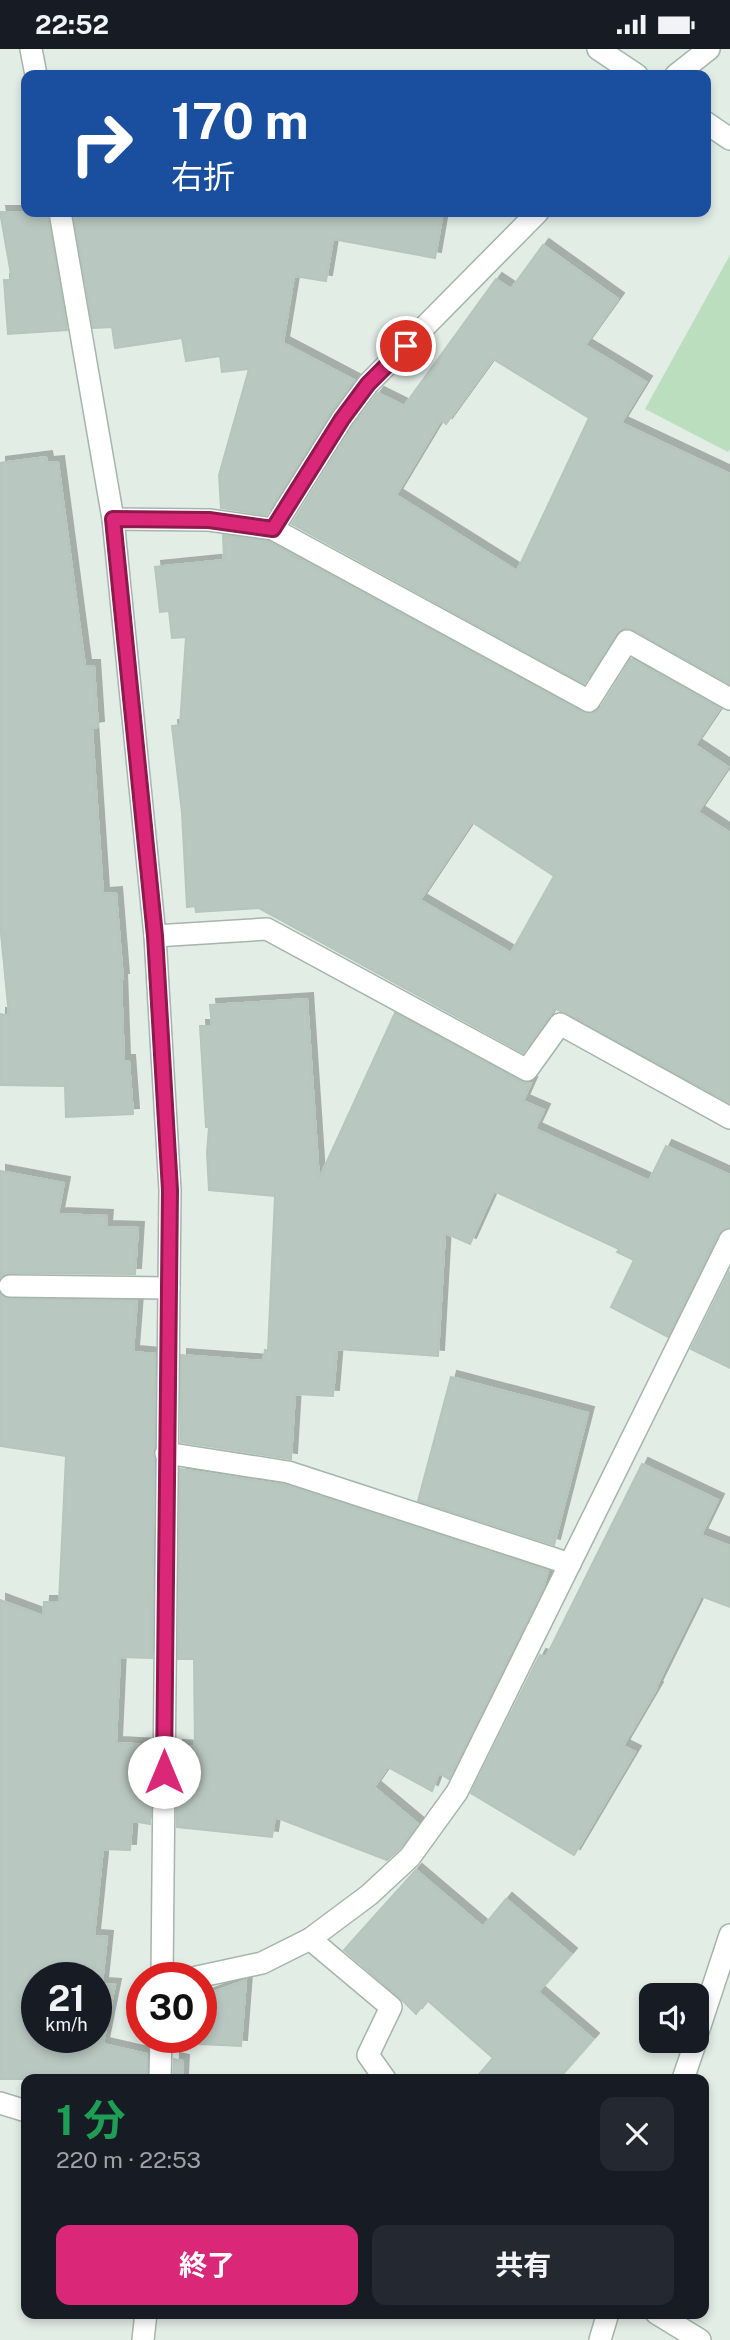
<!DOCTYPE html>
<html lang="ja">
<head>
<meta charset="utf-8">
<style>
	:root { --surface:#171b24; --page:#242831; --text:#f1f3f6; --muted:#9ea1a6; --accent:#db2777 }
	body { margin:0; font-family:"Public Sans","Noto Sans JP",sans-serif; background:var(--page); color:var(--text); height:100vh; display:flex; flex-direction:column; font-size:26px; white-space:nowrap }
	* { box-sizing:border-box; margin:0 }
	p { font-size:23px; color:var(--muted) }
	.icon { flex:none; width:38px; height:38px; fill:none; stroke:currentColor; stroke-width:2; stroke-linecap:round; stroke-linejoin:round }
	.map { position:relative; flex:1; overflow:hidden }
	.details { position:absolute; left:21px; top:2025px; width:688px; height:245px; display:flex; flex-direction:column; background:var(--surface); border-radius:14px; box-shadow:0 4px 10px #0003 }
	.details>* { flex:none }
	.top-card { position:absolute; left:21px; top:21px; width:690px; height:147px; border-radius:14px; box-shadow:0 4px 10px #0003; background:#1a4fa0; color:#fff; overflow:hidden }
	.controls { position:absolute; left:639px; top:1934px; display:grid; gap:14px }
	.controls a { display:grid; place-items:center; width:70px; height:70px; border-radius:14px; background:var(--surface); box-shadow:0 4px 10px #0003; font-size:35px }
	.speed { position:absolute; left:21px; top:1913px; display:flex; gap:14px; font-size:35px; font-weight:700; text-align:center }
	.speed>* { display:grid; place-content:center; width:91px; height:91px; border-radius:50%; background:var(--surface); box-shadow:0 4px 10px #0003; line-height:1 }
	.speed small { font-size:18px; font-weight:400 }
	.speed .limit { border:10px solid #d22; background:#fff; color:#111 }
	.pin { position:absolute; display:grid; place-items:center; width:60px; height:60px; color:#fff; margin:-30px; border:4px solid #fff; border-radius:50%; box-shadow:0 2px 7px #0007 }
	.me { position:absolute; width:77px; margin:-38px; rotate:0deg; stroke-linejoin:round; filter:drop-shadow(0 0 5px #0008) }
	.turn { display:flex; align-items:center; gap:24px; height:147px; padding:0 35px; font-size:32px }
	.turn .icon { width:91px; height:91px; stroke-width:2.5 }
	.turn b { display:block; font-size:49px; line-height:60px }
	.round { display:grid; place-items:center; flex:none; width:74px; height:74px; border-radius:14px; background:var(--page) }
	.summary { display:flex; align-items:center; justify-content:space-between; height:119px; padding:0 35px }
	h1 { font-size:42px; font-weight:700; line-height:52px; color:#1e9e55 }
	.button { display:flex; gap:14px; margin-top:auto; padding:14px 35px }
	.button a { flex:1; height:80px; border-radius:14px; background:var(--accent); color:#fff; font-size:28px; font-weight:700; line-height:80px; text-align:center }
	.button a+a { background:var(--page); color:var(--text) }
	.status { display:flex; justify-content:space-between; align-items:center; height:49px; padding:0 35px; background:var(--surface); direction:ltr }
	.status svg { height:19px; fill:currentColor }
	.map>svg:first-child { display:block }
	.green { fill:#bbdebf }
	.building { fill:#b8c7bf; stroke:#b5c6bc; stroke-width:2; fill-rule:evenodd; filter:url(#shadow) }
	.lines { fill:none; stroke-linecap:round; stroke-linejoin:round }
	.lane-casing { stroke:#a5b5ac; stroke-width:24 }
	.street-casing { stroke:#a5b5ac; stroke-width:24 }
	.secondary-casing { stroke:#a1b8ad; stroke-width:24 }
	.lane { stroke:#fff; stroke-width:21 }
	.street { stroke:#fff; stroke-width:21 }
	.secondary { stroke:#fff; stroke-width:21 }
	.route-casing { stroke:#8e194d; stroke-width:18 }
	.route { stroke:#db2777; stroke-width:12 }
</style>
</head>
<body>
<div class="status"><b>22:52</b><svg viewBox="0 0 49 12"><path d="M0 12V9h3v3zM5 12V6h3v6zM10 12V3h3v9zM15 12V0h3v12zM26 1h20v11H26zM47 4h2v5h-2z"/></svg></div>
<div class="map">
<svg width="730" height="2291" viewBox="0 0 730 2291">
	<defs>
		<filter id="shadow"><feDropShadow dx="6" dy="-6" stdDeviation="0" flood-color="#0004"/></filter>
	</defs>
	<rect width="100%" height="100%" fill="#e2ede6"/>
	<path class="green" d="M730,206V400L728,403L645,360Z"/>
	<g class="building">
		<path d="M0,163H47L67,281L8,285L4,231H12Z"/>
		<path d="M73,163H443L435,209L333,190L326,232L294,227L283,294L354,331L331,363L266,466L221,459L219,426L249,320L222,323L220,307L186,312L182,289L115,299L112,278L93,279Z"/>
		<path d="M543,196L618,250L585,296L646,333L621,374L730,425V635L633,581L626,579L616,585L584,635L292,475L353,377L378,344L404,357L496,230L511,240ZM493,310L589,369L517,522L396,446L441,371L446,375Z"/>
		<path d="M46,408L47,414L58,413L85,617H94L98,678L92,679L103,845L116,844L123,930H121L124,1012H129L133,1065L66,1068L65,1037L0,1036V965L9,967L0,874V414Z"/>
		<path d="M223,486L269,493L583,664H595L600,660L631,610L720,659L695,696L728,718L698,763L730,784V1054L555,959L523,1004L259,859L196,863L195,857L187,858L182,764L172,677L180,676L186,588L172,589L169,562L160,563L155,518L224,511ZM472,773L554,827L511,904L420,851Z"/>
		<path d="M307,950L319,1130L395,964L521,1033L531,1034L523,1052L544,1061L535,1080L649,1132L666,1097L730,1126V1178L723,1180L718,1185L668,1288L611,1258L634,1211L617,1203L619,1200L494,1142L470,1195L445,1184L438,1307L337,1300L333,1347L295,1345L291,1410L181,1393V1306L263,1312L265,1301L268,1302L275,1147L209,1141L207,1104L209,1078H206L200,977H212L210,956Z"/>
		<path d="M0,1122L64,1134L58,1165L107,1167L106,1178L138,1179L135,1225L10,1224L0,1229Z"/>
		<path d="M730,1221V1319L691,1300Z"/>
		<path d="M0,1245L10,1250L137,1252L133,1303L155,1305L152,1609L120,1608L116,1694L151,1696L150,1775L132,1772L130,1801L103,1800L94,1887L107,1888L102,1935L115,1936L103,1995L147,2005V2030H0V1551L43,1567L44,1553H59L66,1407L0,1397ZM37,1928H96V1988H37Z"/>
		<path d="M451,1328L588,1364L554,1496L418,1452Z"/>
		<path d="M642,1415L718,1451L701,1486L730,1497V1558L701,1547L656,1638L657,1639L623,1697L635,1703L574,1806L471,1744L540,1606L546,1608Z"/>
		<path d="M180,1420L285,1436L548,1522L543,1539L449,1730L439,1724L432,1742L388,1718L374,1738L418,1775L400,1799L387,1811L275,1768L272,1788L177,1778V1697L195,1698L194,1610H178Z"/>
		<path d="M416,1821L483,1878L506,1850L571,1905L538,1943L593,1990L558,2030H475L493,2009L427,1951L416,1965L399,1948L344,1901Z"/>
		<path d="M246,1931L241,1997L199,1995L203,1947Z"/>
		<path d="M174,2010L183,2012L182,2030H173Z"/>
	</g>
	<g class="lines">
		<g class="lane-casing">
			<g id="lane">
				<path d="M10,1237L169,1239"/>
				<path d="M310,1890L391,1958L368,2006L385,2030"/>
				<path d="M0,2054L26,2062"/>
			</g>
		</g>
		<g class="street-casing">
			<g id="street">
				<path d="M31,0L36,26"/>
				<path d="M676,26L709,0"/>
				<path d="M60,163L113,470L155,887L170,1141L162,1928"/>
				<path d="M113,470L209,471L273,480L589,652L627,592L730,650"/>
				<path d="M273,480L342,370L368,335L538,163"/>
				<path d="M155,887L267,880L527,1021L560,975L730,1069"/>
				<path d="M166,1404L288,1423L570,1515"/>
				<path d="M197,1928L262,1914L310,1890L369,1846L410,1808L457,1743L730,1191"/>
				<path d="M696,1989L730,1886"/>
				<path d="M160,2030L161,1988"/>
				<path d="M683,2030L696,1992"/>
				<path d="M656,2264L700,2291"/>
				<path d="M143,2291L146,2264"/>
				<path d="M600,2291L608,2264"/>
			</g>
		</g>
		<g class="secondary-casing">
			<g id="secondary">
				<path d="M598,0L637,26"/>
				<path d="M705,73L730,90"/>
			</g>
		</g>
		<use href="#lane" class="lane"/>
		<use href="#street" class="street"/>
		<use href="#secondary" class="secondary"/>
	</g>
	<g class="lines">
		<g class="route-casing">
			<path id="route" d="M164,1723L170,1141L155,887L113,470L209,471L273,480L342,370L368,335L406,297"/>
		</g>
		<use href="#route" class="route"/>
	</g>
</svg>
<div class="controls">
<a><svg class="icon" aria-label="sound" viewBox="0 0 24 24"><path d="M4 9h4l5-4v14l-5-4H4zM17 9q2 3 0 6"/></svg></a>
</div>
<div class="speed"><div>21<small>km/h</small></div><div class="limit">30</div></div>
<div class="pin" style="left:406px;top:297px;background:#d93025"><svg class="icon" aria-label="arrive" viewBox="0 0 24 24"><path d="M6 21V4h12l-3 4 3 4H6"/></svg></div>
<svg class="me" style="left:164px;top:1723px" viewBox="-20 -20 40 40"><circle r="19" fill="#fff"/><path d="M0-13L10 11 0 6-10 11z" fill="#db2777"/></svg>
<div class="top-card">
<div class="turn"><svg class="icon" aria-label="right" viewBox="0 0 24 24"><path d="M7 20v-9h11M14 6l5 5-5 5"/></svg><div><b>170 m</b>右折</div></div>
</div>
<section class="details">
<div class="summary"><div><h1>1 分</h1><p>220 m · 22:53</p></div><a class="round"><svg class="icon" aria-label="close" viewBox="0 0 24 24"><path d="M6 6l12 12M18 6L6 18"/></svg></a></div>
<div class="button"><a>終了</a><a>共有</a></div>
</section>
</div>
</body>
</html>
